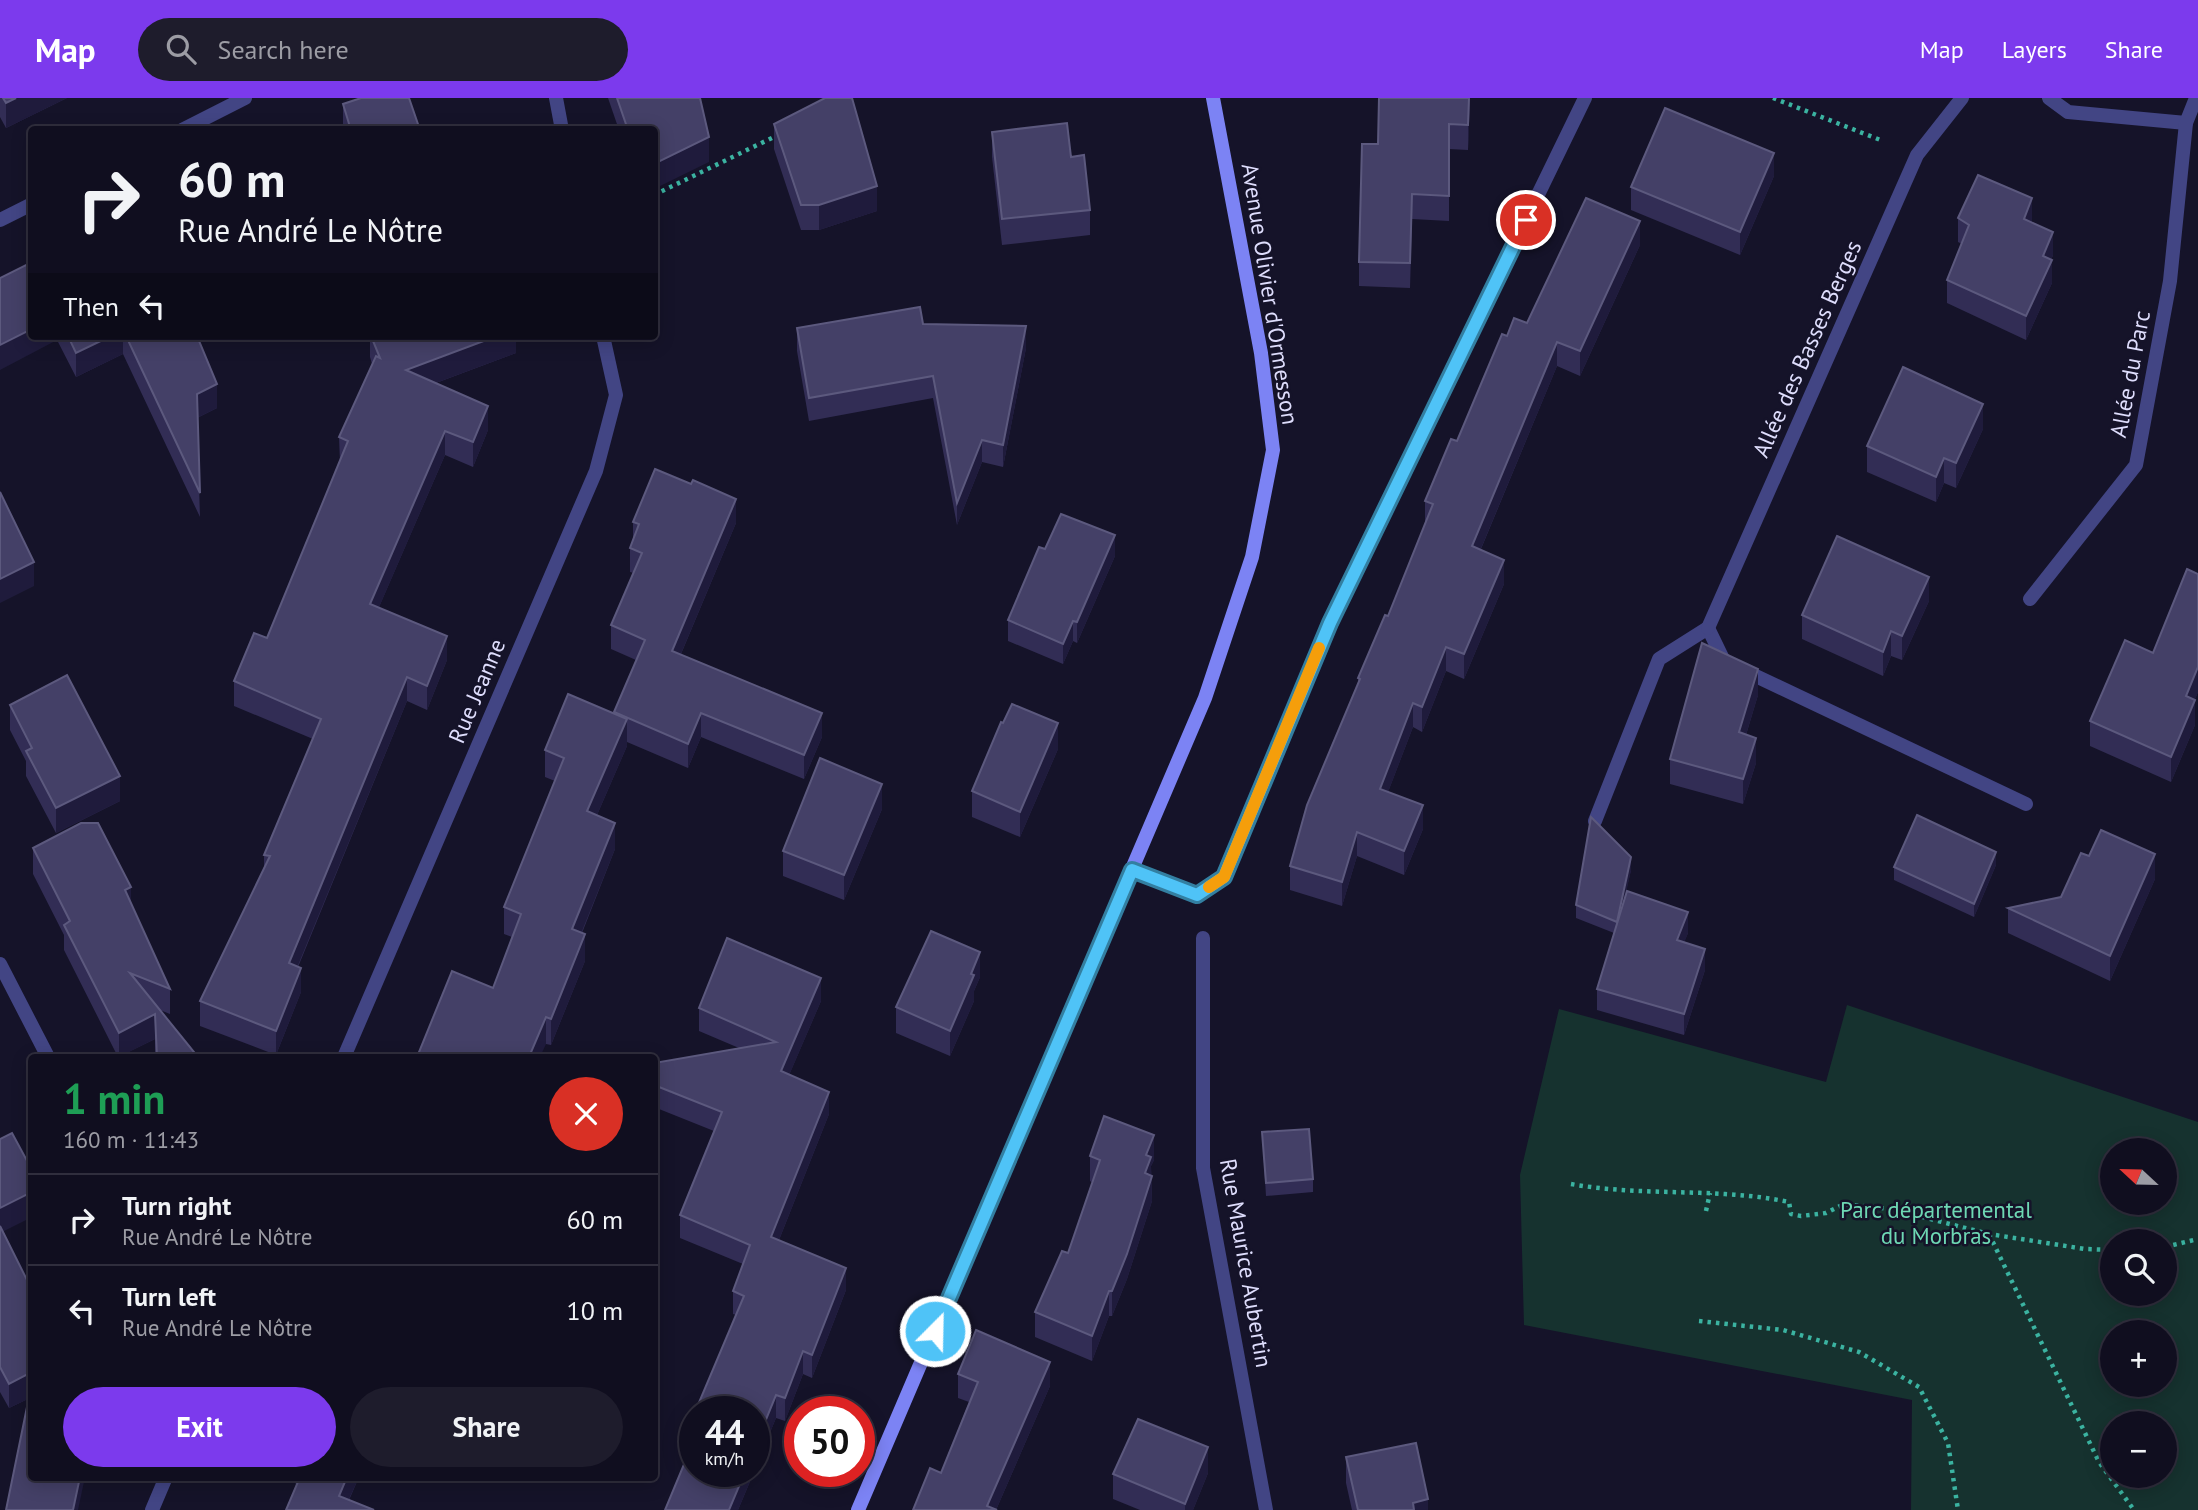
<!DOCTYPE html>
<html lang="en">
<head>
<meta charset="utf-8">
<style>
	:root { --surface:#100e1f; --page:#1e1c2c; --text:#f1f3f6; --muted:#9c9ca4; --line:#302e3d; --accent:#7c3aed }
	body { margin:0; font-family:"PT Sans",sans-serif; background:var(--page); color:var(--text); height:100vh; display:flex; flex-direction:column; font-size:26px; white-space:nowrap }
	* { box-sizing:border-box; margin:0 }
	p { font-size:23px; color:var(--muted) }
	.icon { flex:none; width:38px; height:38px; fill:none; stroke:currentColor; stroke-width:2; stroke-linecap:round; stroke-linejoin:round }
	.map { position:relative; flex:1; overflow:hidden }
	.details { position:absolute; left:28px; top:956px; width:630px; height:427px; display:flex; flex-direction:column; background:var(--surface); border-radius:7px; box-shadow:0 4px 18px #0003,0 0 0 2px var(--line) }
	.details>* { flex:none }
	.hud { position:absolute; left:28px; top:28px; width:630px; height:214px; border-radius:7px; box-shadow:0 4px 18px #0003,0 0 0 2px var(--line); background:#100e1f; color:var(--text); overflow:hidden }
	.needle { width:46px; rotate:292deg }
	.buttons { position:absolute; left:2100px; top:1040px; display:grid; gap:14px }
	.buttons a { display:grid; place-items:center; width:77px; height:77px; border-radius:50%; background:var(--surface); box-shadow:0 4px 18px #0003,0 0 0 2px var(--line); font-size:35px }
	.speed { position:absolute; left:679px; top:1298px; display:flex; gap:14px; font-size:35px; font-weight:700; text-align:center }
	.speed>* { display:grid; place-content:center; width:91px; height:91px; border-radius:50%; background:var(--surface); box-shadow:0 4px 18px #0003,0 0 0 2px var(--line); line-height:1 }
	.speed small { font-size:18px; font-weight:400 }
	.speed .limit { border:10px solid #d22; background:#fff; color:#111 }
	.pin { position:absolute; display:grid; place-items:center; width:60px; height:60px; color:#fff; margin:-30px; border:4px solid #fff; border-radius:50%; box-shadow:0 2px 7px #0007 }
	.me { position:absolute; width:77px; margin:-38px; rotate:23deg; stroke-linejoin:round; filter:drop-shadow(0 0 5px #0008) }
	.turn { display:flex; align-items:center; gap:24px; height:147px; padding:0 35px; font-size:32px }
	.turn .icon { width:91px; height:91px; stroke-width:2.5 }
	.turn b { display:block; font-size:49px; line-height:60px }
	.then { display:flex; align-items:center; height:66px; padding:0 35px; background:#0003; gap:14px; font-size:26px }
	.round { display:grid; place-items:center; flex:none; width:74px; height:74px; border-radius:37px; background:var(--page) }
	.head { display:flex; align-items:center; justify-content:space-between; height:119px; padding:0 35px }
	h1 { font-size:42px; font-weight:700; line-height:52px; color:#1e9e55 }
	.cta { display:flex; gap:14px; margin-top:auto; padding:14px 35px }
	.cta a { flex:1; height:80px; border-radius:42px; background:var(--accent); color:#fff; font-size:28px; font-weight:700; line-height:80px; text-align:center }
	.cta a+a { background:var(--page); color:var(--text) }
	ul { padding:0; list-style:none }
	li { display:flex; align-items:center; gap:21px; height:91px; padding:0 35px; border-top:2px solid var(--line) }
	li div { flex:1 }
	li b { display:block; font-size:26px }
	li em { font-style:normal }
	header { display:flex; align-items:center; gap:42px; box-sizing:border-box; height:98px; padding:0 35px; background:var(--accent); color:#fff }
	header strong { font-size:33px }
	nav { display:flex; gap:38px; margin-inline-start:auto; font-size:24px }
	.search { width:490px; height:63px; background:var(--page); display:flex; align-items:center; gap:18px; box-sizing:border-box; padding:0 24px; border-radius:38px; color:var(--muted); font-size:26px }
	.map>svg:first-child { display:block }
	.green { fill:#16322f; fill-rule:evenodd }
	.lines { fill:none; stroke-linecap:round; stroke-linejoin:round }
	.path { stroke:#3bb3a1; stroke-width:4.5; stroke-dasharray:3.5 5; stroke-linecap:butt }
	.lane { stroke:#424584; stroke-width:14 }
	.street { stroke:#424584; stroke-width:14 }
	.secondary { stroke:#7c83f4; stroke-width:14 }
	.wall { fill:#322d55 }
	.shaded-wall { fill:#1f1b3c }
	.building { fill:#444067; stroke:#5c597e; stroke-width:2 }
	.route-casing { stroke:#337fa1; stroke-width:18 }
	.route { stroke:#4fc3f7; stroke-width:12 }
	.slow { stroke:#f59e0b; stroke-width:12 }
	.labels { text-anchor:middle; stroke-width:5; stroke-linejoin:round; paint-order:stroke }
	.street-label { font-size:23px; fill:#deddfc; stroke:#151329 }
	.park-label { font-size:23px; fill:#6ed8b4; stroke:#151329 }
</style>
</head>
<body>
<header>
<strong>Map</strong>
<div class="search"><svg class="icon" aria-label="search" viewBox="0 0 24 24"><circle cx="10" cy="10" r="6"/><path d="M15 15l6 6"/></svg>Search here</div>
<nav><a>Map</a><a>Layers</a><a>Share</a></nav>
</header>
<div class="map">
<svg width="2198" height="1412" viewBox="0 0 2198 1412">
	<rect width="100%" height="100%" fill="#151329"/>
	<path class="green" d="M1847,907L2198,1024V1412H1911L1912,1302L1524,1227L1520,1077L1559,911L1826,984ZM2112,1052H2165V1104H2112ZM2112,1143H2165V1195H2112ZM2112,1234H2165V1286H2112ZM2112,1325H2165V1377H2112Z"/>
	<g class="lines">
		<g class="path">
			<path d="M1773,0L1883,43"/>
			<path d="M654,97L778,37"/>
			<path d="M1571,1086C1643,1099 1717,1089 1789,1104L1791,1116L1801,1118L1826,1115L1844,1106L1891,1111L1989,1136L2085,1151L2112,1152"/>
			<path d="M1706,1113L1710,1095"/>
			<path d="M1989,1136L2099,1364L2134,1412"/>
			<path d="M2165,1149L2198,1141"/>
			<path d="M1699,1223L1783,1232L1859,1254L1919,1289L1948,1345L1958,1412"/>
		</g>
		<path class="lane" d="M1595,723L1659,561L1708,530L1724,563L2026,706"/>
		<g class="street">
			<path d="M556,0L562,32"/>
			<path d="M2049,0L2068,14L2186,25"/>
			<path d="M182,32L245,0"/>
			<path d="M0,122L32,106"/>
			<path d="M2030,501L2136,367L2170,183L2186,25L2196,0"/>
			<path d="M1708,530L1917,57L1962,0"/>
			<path d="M1132,772L1197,797L1224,779L1330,525L1585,0"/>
			<path d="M1203,840V1070L1266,1412"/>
			<path d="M0,866L48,959"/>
			<path d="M344,959L596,373L616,297L603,238"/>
			<path d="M152,1412L166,1379"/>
		</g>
		<path class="secondary" d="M858,1412L1205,600L1252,459L1273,352L1261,255L1213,0"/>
	</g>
	<g class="wall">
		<path d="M0,0H67L6,30L0,19Z"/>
		<path d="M608,0H700L709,64L654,32H619Z"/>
		<path d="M1470,0L1468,52L1449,51V123L1412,121L1410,190L1359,188V164L1378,46Z"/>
		<path d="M343,6L420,32H343Z"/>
		<path d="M774,26L877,113L819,132H801L774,51Z"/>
		<path d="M992,34L1071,59L1090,112V137L1002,147L992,59Z"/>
		<path d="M1774,78L1740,157L1631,112V89Z"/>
		<path d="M1958,120L2032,123L2031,124L2053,157L2051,162L2052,185L2026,242L1947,205V182L1962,146L1958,144Z"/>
		<path d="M1640,147L1580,278L1557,268L1481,451L1504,486L1464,581L1446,573L1422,634L1413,629L1388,694L1423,731L1404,777L1357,758L1342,808L1290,792V768L1358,587V580L1388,518L1425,427V403L1457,343L1507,238L1527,225Z"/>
		<path d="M923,226L1026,250L1003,369L982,364L957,427L933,300L809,323L797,253V230Z"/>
		<path d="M32,238H197L217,310L197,320L200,419L123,256L76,279L57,242Z"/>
		<path d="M370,238H516V255L436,285L488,332L473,369L445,357L379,509L447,562L427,612L407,603L298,869L301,894L276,957L200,928V903L264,770V757L313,641L234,608V583L267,540L340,364L339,339L372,266L370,259Z"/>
		<path d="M1983,331L1956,390L1944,385L1936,404L1867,374V348Z"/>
		<path d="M633,424L736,425L681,556L822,639L804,681L701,639L688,670L627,644V648L597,717L615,751L582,835L585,863L551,947L546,946L493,890L512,839L504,836V809L555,683L545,679V652L614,616L636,562L611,551V527L634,475L630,474V450L633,441Z"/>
		<path d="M1045,451L1115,458L1077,545L1073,543L1063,566L1008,543V522Z"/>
		<path d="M2198,476V594L2195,601V627L2171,684L2090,648V623L2153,555Z"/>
		<path d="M1929,503L1902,562L1891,558L1883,578L1802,541V517Z"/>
		<path d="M1758,597L1746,637L1756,665L1743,706L1670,686V661Z"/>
		<path d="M10,607L120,703L56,735L26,678V663L10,632Z"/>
		<path d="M1058,651L1020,739L972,719V693Z"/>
		<path d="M882,711L844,802L783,778V753Z"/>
		<path d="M33,750L131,806L170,891V916L160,912L198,959H155V941L118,959L64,852V837L33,776Z"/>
		<path d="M2089,758L2155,781L2110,883L2008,835V810L2061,799Z"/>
		<path d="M1996,767L1974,819L1894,782V769Z"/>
		<path d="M1631,772L1626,793L1688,835L1684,844L1705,872L1684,937L1597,912V891L1614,835L1576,820V807Z"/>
		<path d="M980,879L974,893V903L950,958L896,935V909Z"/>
		<path d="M821,903L789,977L829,1016L779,1142L846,1192L812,1280L803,1276L785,1323L776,1320L754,1373V1314L736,1217L733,1216V1193L743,1166L680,1140V1117L714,1033L654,1009V965L739,950L699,933V910Z"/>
		<path d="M1262,1034L1313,1081V1094L1266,1098Z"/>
		<path d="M0,1041L3,1133L30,1188L32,1187V1299L9,1310L0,1294Z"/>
		<path d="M1090,1058L1154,1062L1151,1068L1152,1103L1127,1181L1112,1218H1109L1092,1263L1035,1239V1214L1068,1155L1093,1085L1090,1083Z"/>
		<path d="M958,1276L1050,1288L996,1412L941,1375L969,1304L958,1300Z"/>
		<path d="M695,1314V1374H754L738,1412H665L693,1343H692V1320Z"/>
		<path d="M1346,1359L1428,1412H1352L1346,1385Z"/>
		<path d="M1208,1375L1193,1412H1140L1113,1401V1376Z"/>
		<path d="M281,1379H359L349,1402L297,1386Z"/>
	</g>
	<g class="shaded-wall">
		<path d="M16,0H67L6,30V5Z"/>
		<path d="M1469,0H1470L1468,52V27Z"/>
		<path d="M709,39V64L654,91V66Z"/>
		<path d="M1774,55V78L1740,157V134Z"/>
		<path d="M877,88V113L819,132V107Z"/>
		<path d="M2032,100V123L2024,145V121Z"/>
		<path d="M1640,123V147L1580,278V253Z"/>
		<path d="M2053,134V157L2043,182V158Z"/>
		<path d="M2052,162V185L2026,242V218Z"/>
		<path d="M1026,228V250L1003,369V347Z"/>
		<path d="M32,231V238H57V242L0,272V247Z"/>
		<path d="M111,238H123V256L76,279V255Z"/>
		<path d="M497,238H516V255L406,296V272Z"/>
		<path d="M1557,244V268L1472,472V448Z"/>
		<path d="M217,286V310L197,320V296Z"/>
		<path d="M1983,306V331L1956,390V365Z"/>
		<path d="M488,308V332L473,369V344Z"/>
		<path d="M445,333V357L370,530V506Z"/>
		<path d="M982,342V364L957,427V405Z"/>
		<path d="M1944,360V385L1936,404V379Z"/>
		<path d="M736,401V425L672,577V553Z"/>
		<path d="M1115,437V458L1077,545V524Z"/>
		<path d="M1504,462V486L1464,581V556Z"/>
		<path d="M34,464V488L0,505V481Z"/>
		<path d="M1929,479V503L1902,562V538Z"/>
		<path d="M1073,523V543L1063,566V546Z"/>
		<path d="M1891,533V558L1883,578V554Z"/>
		<path d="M447,538V562L427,612V588Z"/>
		<path d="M1446,549V573L1422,634V609Z"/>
		<path d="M2198,569V594L2186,623V598Z"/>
		<path d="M1758,571V597L1739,660V634Z"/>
		<path d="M407,579V603L289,889V865Z"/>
		<path d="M2195,602V627L2171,684V659Z"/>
		<path d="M1413,605V629L1380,715V691Z"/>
		<path d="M701,615V639L688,670V646Z"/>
		<path d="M822,615V639L804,681V657Z"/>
		<path d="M627,621V648L587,740V713Z"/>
		<path d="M1058,625V651L1020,739V714Z"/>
		<path d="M1756,640V665L1743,706V681Z"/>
		<path d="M120,678V703L56,735V710Z"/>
		<path d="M882,686V711L844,802V777Z"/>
		<path d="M1423,707V731L1404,777V753Z"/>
		<path d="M615,725V751L572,858V831Z"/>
		<path d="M1357,734V758L1342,808V784Z"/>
		<path d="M1996,754V767L1974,819V806Z"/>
		<path d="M2155,756V781L2110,883V858Z"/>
		<path d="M1631,759V772L1617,837V824Z"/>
		<path d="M131,789V814L125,792Z"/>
		<path d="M1688,814V835L1677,863V842Z"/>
		<path d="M585,836V863L551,947V921Z"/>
		<path d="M1705,851V872L1684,937V916Z"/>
		<path d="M980,854V879L974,893V903L950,958V933Z"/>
		<path d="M301,870V894L276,957V933Z"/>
		<path d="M821,880V903L781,996V973Z"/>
		<path d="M155,916V941L119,959V935Z"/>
		<path d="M546,919V946L540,959H529Z"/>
		<path d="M829,994V1016L771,1162V1139Z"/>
		<path d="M1154,1037V1062L1151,1068L1152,1103L1127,1181L1112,1218V1193L1146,1057Z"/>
		<path d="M32,1094V1119L0,1135V1110Z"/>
		<path d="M846,1170V1192L812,1280V1257Z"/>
		<path d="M1109,1193V1218L1092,1263V1238Z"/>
		<path d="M803,1253V1276L785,1323V1300Z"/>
		<path d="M1050,1264V1288L996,1412L987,1408Z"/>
		<path d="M32,1274V1299L9,1310V1286Z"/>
		<path d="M776,1297V1320L754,1373V1351Z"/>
		<path d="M1208,1349V1375L1193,1412H1185V1406Z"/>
		<path d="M745,1374H754L738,1412H729Z"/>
		<path d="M80,1379H85L78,1412H73Z"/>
		<path d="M347,1379H359L344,1412L339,1398Z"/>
		<path d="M1428,1401V1412H1413V1405Z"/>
	</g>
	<g class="building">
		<path d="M3,0H16L6,5Z"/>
		<path d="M361,0H409L420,32H344L350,29L343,6Z"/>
		<path d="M617,0H700L709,39L654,66V32H628Z"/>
		<path d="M825,0H852L877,88L819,107H801L774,26Z"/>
		<path d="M1379,0H1469L1468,27L1449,26V98L1412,96L1410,165L1359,164L1362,46H1378Z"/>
		<path d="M1665,10L1774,55L1740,134L1631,89Z"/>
		<path d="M1067,25L1071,59L1084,57L1090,112L1002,121L992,34Z"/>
		<path d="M1978,77L2032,100L2024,121L2053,134L2043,158L2052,162L2026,218L1947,182L1969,127L1958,120Z"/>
		<path d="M1586,100L1640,123L1580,253L1557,244L1472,448L1504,462L1464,556L1446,549L1422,609L1413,605L1380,691L1423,707L1404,753L1357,734L1342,784L1290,768L1307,707L1360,581L1358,580L1385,517L1388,518L1433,406L1425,403L1451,341L1457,343L1502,236L1507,238L1514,220L1527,225Z"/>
		<path d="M32,164V231L0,247V180Z"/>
		<path d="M920,209L923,226L1026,228L1003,347L982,342L957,405L933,278L809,300L797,230Z"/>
		<path d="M68,238H111L76,255Z"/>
		<path d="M126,238H197L217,286L197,296L200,395Z"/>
		<path d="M371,238H497L406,272L488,308L473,344L445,333L370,506L447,538L427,588L407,579L289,865L301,870L276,933L200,903L270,758L264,757L321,621L234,583L254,535L267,540L348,343L339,339L376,258L380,260Z"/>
		<path d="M1903,269L1983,306L1956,365L1944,360L1936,379L1867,348Z"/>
		<path d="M655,371L691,386L693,382L736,401L672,553L822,615L804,657L701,615L688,646L614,614L645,542L611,527L642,455L630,450L639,426L633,424Z"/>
		<path d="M0,394L34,464L0,481Z"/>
		<path d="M1061,416L1115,437L1077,524L1073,523L1063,546L1008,522L1039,449L1045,451Z"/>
		<path d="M1837,438L1929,479L1902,538L1891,533L1883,554L1802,517Z"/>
		<path d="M2187,471L2198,476V569L2186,598L2195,602L2171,659L2090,623L2125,542L2153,555Z"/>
		<path d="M1702,545L1758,571L1739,634L1756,640L1743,681L1670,661Z"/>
		<path d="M67,577L120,678L56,710L26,653L32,650L10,607Z"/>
		<path d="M568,596L627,621L587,713L615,725L572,831L585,836L551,921L546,919L529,959H417L452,873L493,890L521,816L504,809L564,660L545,652Z"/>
		<path d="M1012,606L1058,625L1020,714L972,693L1001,624L1003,625Z"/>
		<path d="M820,660L882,686L844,777L783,753Z"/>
		<path d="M1917,717L1996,754L1974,806L1894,769Z"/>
		<path d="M1591,719L1631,759L1617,824L1576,807Z"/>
		<path d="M81,725H98L131,789L125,792L170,891L130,875L198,959H157L155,916L119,935L64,827L70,823L33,750Z"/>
		<path d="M2101,732L2155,756L2110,858L2008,810L2061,799L2081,755L2089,758Z"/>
		<path d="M1627,793L1688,814L1677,842L1705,851L1684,916L1597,891Z"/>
		<path d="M931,833L980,854L971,876L974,877L950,933L896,909Z"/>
		<path d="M727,840L821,880L781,973L829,994L771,1139L846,1170L812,1257L803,1253L785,1300L776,1297L754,1351V1314H695L744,1198L733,1193L750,1147L680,1117L722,1014L654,987V965L776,944L699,910Z"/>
		<path d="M1104,1018L1154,1037L1146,1057L1151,1059L1145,1075L1152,1078L1127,1156L1112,1193H1109L1092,1238L1035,1214L1062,1153L1068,1155L1100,1062L1090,1058Z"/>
		<path d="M1309,1031L1313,1081L1266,1085L1262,1034Z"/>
		<path d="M12,1035L32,1072V1094L0,1110V1041Z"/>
		<path d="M0,1128L30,1188L32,1187V1274L9,1286L0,1269Z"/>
		<path d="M976,1232L1050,1264L987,1408L997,1412H913L930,1370L941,1375L978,1284L958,1276Z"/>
		<path d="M27,1309L32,1310V1379H80L73,1412H6Z"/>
		<path d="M1138,1321L1208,1349L1185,1406L1113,1376Z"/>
		<path d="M695,1340V1374H745L729,1412H665Z"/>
		<path d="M1416,1345L1428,1401L1413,1405L1414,1412H1358L1346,1359Z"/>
		<path d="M300,1379H347L339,1398L374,1412H286Z"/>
	</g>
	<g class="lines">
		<g class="route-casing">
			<path id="route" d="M935,1233L1132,772L1197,797L1224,779L1330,525L1526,122"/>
		</g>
		<use href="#route" class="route"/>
		<path class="slow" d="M1209,789L1224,779L1319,550"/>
	</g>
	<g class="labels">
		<g class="street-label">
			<text transform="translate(1270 196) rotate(81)" y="8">Avenue Olivier d'Ormesson</text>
			<text transform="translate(1807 251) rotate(-66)" y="8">Allée des Basses Berges</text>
			<text transform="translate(2130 276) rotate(-79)" y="8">Allée du Parc</text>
			<text transform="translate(477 593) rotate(-67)" y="8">Rue Jeanne</text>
			<text transform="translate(1246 1165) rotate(80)" y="8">Rue Maurice Aubertin</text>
		</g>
		<g class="park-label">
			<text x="1936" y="1120">Parc départemental<tspan x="1936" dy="26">du Morbras</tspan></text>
		</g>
	</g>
</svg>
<div class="buttons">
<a><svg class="needle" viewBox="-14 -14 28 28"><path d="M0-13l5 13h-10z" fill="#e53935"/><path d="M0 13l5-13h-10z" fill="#9c9ca4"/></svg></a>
<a><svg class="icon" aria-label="search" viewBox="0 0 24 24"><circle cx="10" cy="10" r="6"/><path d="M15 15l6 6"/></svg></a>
<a>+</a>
<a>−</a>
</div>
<div class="speed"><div>44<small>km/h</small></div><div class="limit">50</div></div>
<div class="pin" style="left:1526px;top:122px;background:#d93025"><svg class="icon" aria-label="arrive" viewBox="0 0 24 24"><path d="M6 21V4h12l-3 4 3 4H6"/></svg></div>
<svg class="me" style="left:935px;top:1233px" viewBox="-20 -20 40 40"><circle r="17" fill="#4fc3f7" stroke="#fff" stroke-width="3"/><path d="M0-11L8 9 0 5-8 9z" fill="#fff"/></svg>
<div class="hud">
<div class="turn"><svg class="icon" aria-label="right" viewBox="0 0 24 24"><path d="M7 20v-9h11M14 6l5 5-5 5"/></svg><div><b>60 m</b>Rue André Le Nôtre</div></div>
<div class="then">Then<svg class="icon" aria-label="left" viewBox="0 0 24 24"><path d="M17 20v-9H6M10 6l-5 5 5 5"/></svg></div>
</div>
<section class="details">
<div class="head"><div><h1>1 min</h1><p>160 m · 11:43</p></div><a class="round" style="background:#d93025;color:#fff"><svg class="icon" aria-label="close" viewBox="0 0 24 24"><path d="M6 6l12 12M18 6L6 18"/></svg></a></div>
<ul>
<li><svg class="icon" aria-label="right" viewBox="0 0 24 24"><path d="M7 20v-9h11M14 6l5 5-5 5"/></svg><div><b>Turn right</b><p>Rue André Le Nôtre</p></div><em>60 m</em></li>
<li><svg class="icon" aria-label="left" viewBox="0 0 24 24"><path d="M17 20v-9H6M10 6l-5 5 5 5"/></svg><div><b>Turn left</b><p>Rue André Le Nôtre</p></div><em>10 m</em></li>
</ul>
<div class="cta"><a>Exit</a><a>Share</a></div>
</section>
</div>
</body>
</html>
